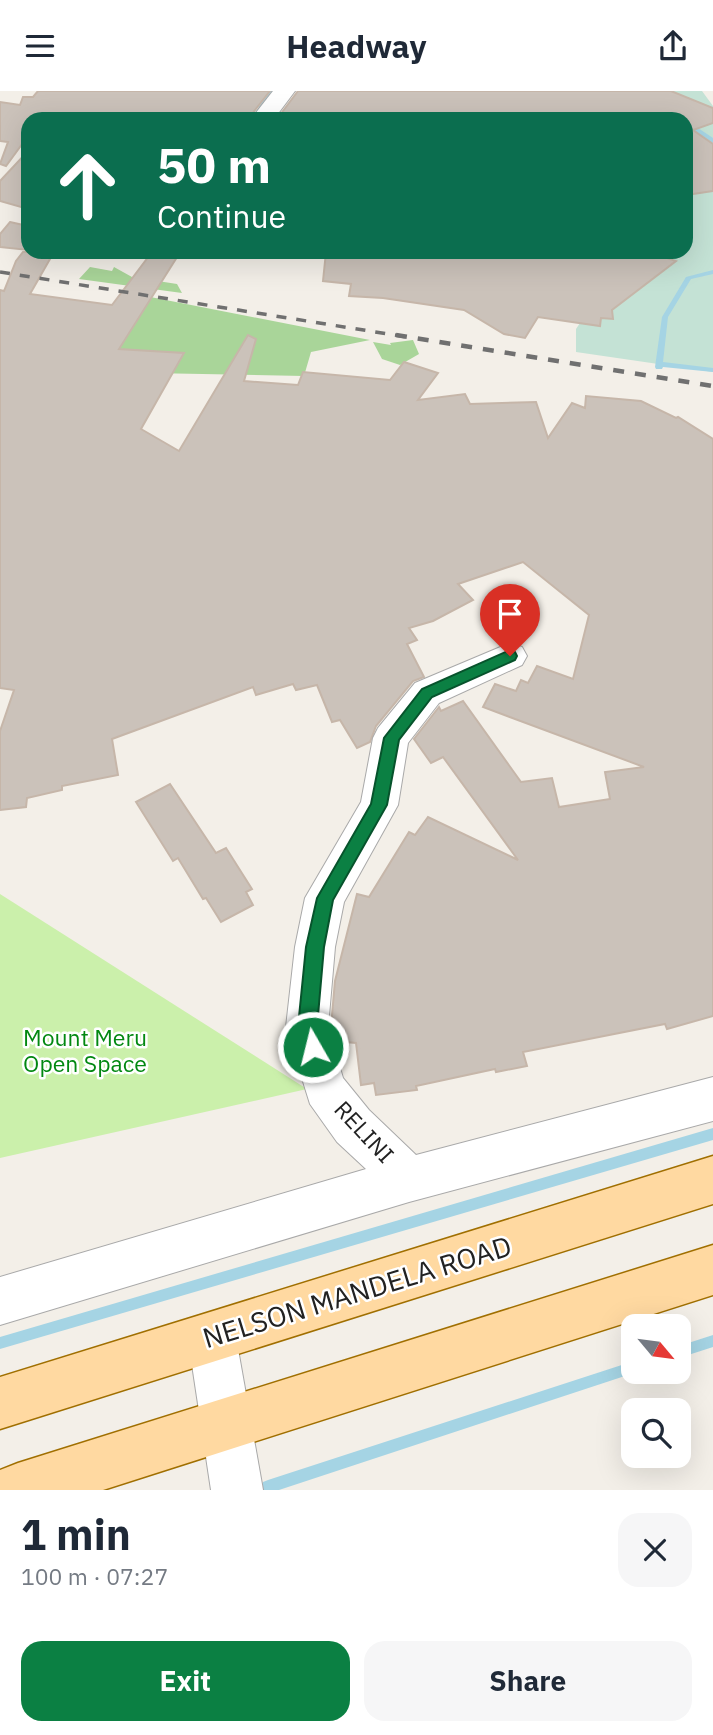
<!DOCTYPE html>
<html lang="en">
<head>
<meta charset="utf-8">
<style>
	:root { --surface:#fff; --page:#f6f6f7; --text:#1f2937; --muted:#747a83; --accent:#0b8043 }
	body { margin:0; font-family:"IBM Plex Sans",sans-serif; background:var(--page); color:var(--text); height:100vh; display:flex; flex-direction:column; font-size:26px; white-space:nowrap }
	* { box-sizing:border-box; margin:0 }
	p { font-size:23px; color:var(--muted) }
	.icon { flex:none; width:38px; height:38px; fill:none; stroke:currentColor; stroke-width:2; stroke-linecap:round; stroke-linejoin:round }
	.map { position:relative; height:1399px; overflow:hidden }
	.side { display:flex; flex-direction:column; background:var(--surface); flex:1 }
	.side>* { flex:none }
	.guide { position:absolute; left:21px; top:21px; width:672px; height:147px; border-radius:21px; box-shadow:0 7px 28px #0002; background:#0b6e4f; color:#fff; overflow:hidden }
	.needle { width:46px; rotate:119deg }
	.controls { position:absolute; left:621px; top:1223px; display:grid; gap:14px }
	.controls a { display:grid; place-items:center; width:70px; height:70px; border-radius:14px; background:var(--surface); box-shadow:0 7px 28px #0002; font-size:35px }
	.pin { position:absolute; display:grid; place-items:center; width:60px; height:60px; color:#fff; margin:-72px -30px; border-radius:50% 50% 50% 0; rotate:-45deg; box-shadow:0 0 7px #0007 }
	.pin .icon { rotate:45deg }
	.me { position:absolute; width:77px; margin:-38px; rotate:352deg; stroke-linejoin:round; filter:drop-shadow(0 0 5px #0008) }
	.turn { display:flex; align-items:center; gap:24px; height:147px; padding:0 21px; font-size:32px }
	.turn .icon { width:91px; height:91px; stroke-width:2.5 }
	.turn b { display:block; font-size:49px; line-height:60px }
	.round { display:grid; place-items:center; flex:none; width:74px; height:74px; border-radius:21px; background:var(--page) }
	.head { display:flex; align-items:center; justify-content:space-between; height:119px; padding:0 21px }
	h1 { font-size:42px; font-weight:800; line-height:52px }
	.cta { display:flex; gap:14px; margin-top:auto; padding:14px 21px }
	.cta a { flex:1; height:80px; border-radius:21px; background:var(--accent); color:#fff; font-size:28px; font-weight:800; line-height:80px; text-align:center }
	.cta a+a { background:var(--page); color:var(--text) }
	header { display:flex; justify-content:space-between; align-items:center; height:91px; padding:0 21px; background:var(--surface); font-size:32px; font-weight:800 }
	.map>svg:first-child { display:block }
	.grass { fill:#cbf0ab }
	.forest { fill:#a9d599 }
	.wetland { fill:#c4e2d5 }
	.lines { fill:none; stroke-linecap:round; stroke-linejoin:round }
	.stream { fill:#a5d4e4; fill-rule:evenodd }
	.building { fill:#cbc2ba; stroke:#c6b6a9; stroke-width:2 }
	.minor-casing { stroke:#a9a9a9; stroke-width:2 }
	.major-casing { stroke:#a06f00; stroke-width:3 }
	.minor { fill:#fff; fill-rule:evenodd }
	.major { fill:#ffd9a1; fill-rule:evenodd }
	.rail-far1 { stroke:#707070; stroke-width:3.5; stroke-dasharray:10 10; stroke-linecap:butt }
	.rail { stroke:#707070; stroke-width:4.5; stroke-dasharray:11 11; stroke-linecap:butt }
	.route { fill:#0b8043; stroke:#07532c; stroke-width:2 }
	.labels { text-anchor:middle; stroke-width:5; stroke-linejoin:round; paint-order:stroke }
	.park-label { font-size:23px; fill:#028811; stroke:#fff }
	.street-label { font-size:23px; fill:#222; stroke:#fff }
	.near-street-label { font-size:28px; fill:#222; stroke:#fff }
</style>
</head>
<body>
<header><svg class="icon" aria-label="menu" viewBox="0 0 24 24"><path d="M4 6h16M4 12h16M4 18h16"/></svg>Headway<svg class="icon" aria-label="share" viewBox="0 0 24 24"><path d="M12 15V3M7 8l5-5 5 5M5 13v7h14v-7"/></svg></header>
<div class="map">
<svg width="713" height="1399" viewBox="0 0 713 1399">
	<rect width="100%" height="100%" fill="#f3efe8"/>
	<path class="grass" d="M0,803L307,998L0,1067Z"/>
	<g class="forest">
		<path d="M90,176L112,180L114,176L132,186L177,193L182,202L79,188Z"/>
		<path d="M130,202L370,249L311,261L304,285L149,282L70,308Z"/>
		<path d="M413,249L419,263L400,274L382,268L373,251L391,254L390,252Z"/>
	</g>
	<path class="wetland" d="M600,0H702L713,15V281L576,261V238L580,232L643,178L656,161H686V28Z"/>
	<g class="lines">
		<g class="stream">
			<path d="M268,0H274L262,20H258L257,19Z"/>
			<path d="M686,29L713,47V52L686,34Z"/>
			<path d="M713,179V183L691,188L668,226L663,271L713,277V281L663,276L662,278H656L655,276L662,226L686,186Z"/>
			<path d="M713,1037V1049L0,1258V1246Z"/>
			<path d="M713,1244V1256L679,1267V1255Z"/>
			<path d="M634,1270V1281H637L634,1282L279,1399H262L261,1396L263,1391L268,1389Z"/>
		</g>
	</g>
	<g class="building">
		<path d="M38,0H270L248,28H28V45L6,75L0,73L8,51L0,50V11L20,14L23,6H33Z"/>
		<path d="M298,0H671L713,17V32L693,39L713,53V100L686,104V28H277Z"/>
		<path d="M28,60V118L0,110V90Z"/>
		<path d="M10,131L28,135V159L0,156V143Z"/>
		<path d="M23,161H54L30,203L112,214L152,161L179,163L119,258L184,262L141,338L179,360L248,244L256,248L244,290L298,294L303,281L390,289L404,271L438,282L418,309L465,303L470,313L536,311L548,347L572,312L585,317L586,305L641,310L676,327L678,326L713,348V925L667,938L665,933L523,961L527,975L496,981L495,978L416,995L417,999L376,1004L374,992L361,994L356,952L335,950L331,936L335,890L357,803L369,806L409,741L415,744L428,726L518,769L443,666L431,672L414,648L439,616L441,620L463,610L521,691L552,687L559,716L610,708L605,681L644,676L483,616L495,593L516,600L521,589L528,592L537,575L573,588L589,524L523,471L458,493L473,509L433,530L409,537L417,549L407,553L424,586L413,590L376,635L370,651L357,657L340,629L332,631L317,594L296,599L293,593L256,604L253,596L112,648L118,684L62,695V699L27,707L26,716L0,719V640L14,599L0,597V199L4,200L16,170Z"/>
		<path d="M326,161H649L676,170L612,219L613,228L601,227L600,235L538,226L525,247L504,243L464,219L383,207L349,205L351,193L323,190Z"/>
		<path d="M170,693L216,762L226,757L252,798L246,801L253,814L221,831L206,807L203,808L178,767L173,770L136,711Z"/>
	</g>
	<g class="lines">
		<g class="minor-casing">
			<g id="minor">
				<path d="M273,0H295L274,28H251Z"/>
				<path d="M510,552L522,556L527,565L522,574L439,612L408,652L398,714L344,811L335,856L328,936L343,987L369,1019L416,1064L713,986V1030L409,1111L0,1234V1186L366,1078L337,1051L310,1013L286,936L295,856L305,807L361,711L373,647L378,637L415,592Z"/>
				<path d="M212,1223L229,1230L236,1247L263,1399H211L188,1247L195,1230Z"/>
			</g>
		</g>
		<g class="major-casing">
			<g id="major">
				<path d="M713,1065V1113L0,1338V1286Z"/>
				<path d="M713,1154V1204L103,1399H0V1379L18,1372Z"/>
			</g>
		</g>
		<use href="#minor" class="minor"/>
		<use href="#major" class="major"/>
		<path class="rail-far1" d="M0,181L407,246"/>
		<path class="rail" d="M396,244L713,295"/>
	</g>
	<path class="route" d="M510,559L515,561L517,565L515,569L432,606L399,649L387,714L333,809L324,856L317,936L322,956L320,963L313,965L307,963L298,936L306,856L317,807L371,713L384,647L422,598Z"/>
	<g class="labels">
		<g class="park-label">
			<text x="85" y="955">Mount Meru<tspan x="85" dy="26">Open Space</tspan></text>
		</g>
		<g class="street-label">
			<text transform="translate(364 1041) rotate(47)" y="8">RELINI</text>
		</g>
		<g class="near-street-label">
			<text transform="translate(357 1201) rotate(-17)" y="10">NELSON MANDELA ROAD</text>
		</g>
	</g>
</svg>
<div class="controls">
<a><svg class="needle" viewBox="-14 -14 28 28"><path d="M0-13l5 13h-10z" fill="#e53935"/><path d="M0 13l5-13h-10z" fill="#747a83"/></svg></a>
<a><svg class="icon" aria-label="search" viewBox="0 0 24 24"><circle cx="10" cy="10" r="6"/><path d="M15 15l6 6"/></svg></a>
</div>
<div class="pin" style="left:510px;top:565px;background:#d93025"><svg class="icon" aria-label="arrive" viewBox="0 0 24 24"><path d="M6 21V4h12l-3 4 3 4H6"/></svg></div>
<svg class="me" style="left:313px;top:956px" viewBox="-20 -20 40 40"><circle r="17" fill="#0b8043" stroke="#fff" stroke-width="3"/><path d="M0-11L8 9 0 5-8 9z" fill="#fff"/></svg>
<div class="guide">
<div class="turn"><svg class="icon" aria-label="ahead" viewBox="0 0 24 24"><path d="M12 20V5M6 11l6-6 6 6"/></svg><div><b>50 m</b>Continue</div></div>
</div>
</div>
<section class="side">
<div class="head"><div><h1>1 min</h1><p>100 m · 07:27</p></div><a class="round"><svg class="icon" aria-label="close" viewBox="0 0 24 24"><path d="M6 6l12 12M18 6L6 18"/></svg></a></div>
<div class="cta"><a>Exit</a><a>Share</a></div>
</section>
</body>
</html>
